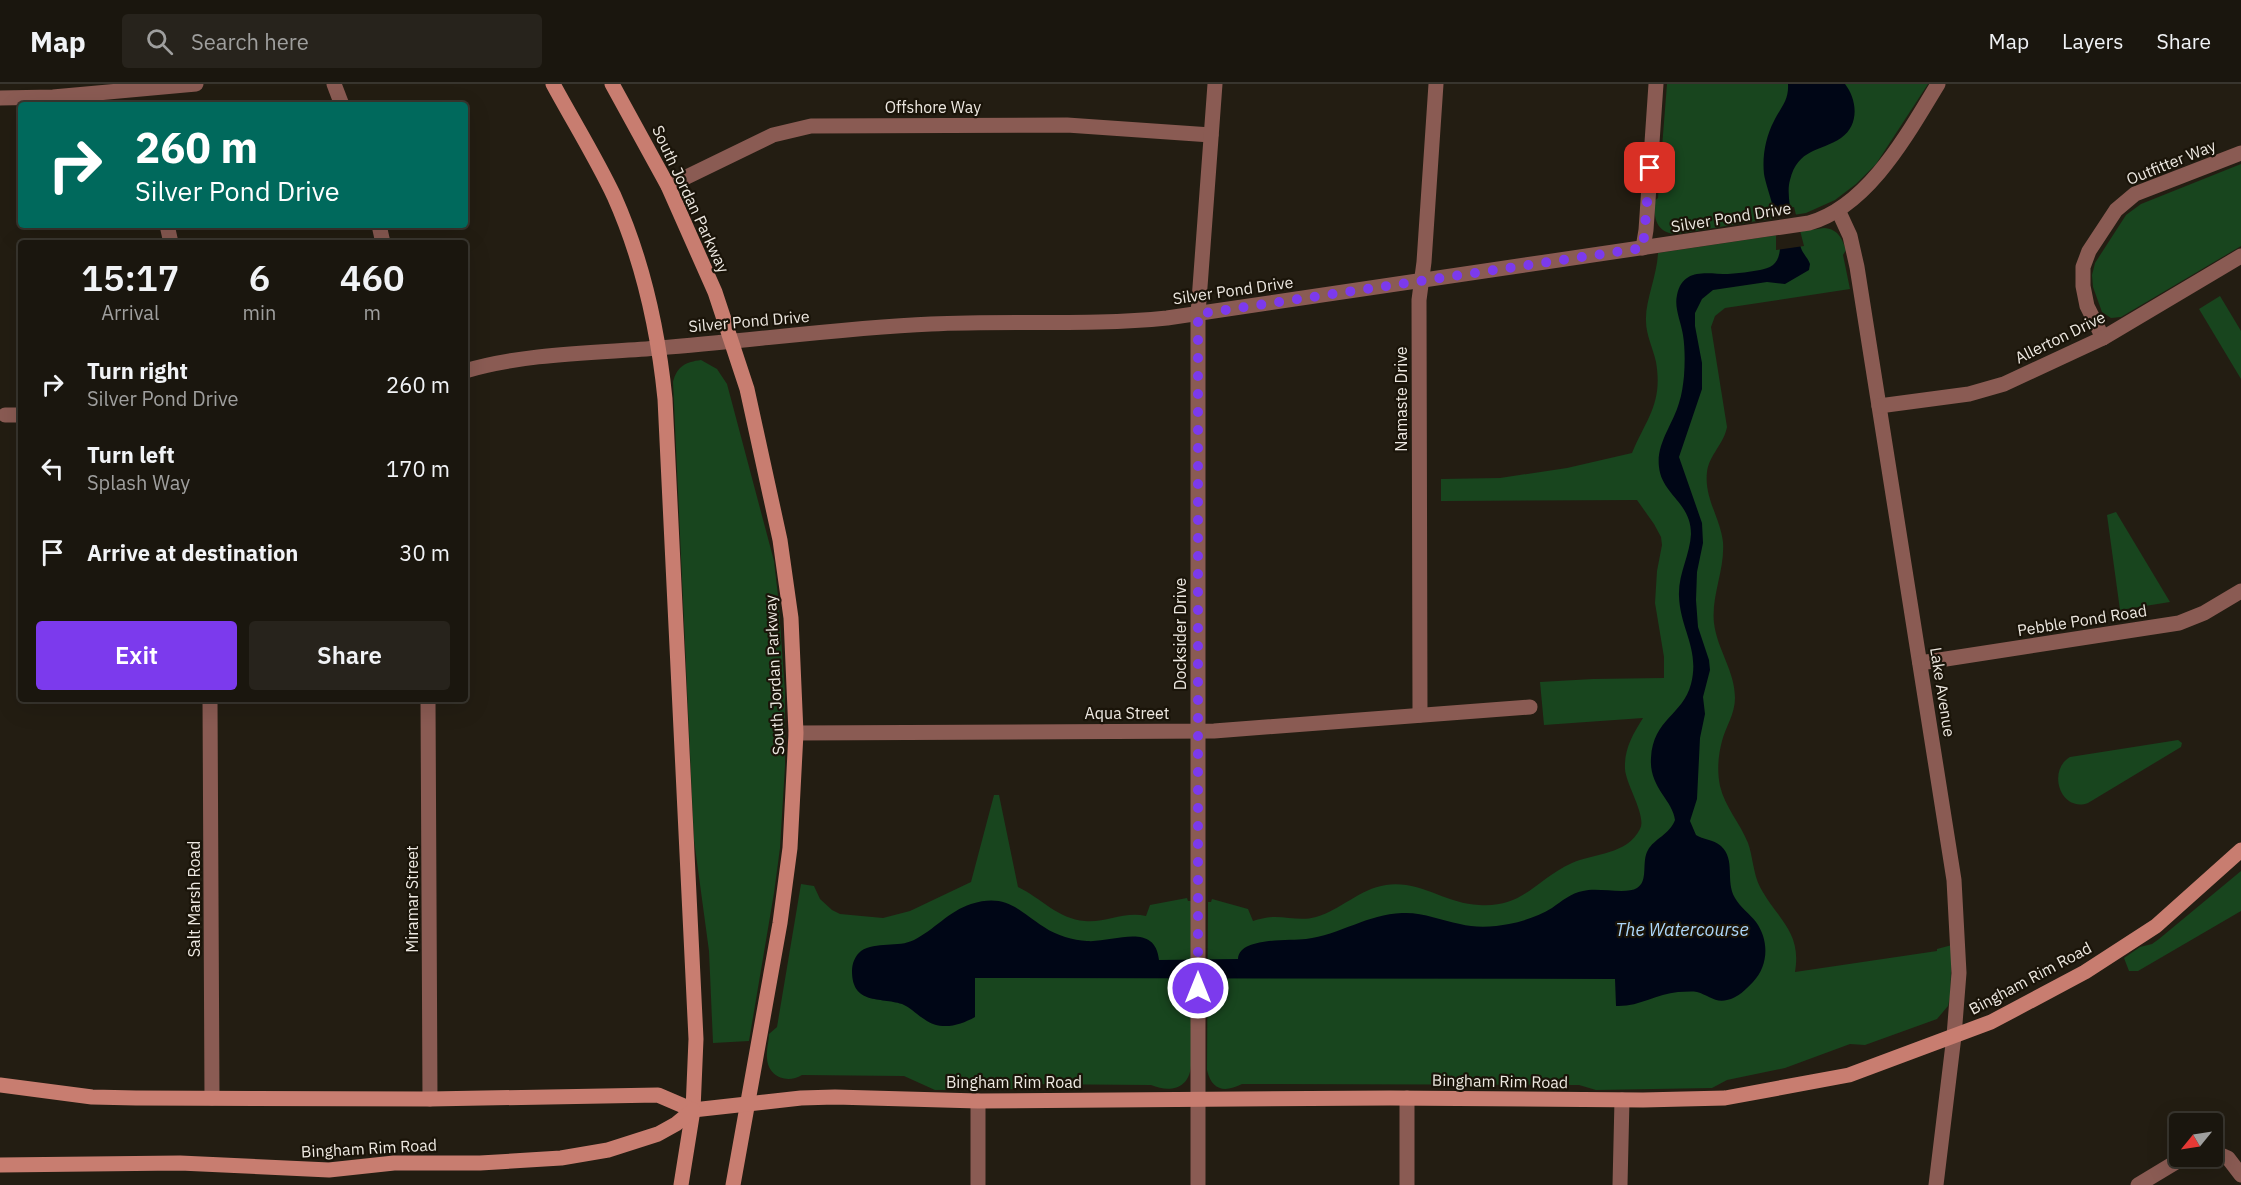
<!DOCTYPE html>
<html lang="en">
<head>
<meta charset="utf-8">
<style>
	:root { --surface:#1a160e; --page:#27231c; --text:#f1f3f6; --muted:#9f9f9e; --line:#38352e; --accent:#7c3aed }
	body { margin:0; font-family:"IBM Plex Sans",sans-serif; background:var(--page); color:var(--text); height:100vh; display:flex; flex-direction:column; font-size:22px; white-space:nowrap }
	* { box-sizing:border-box; margin:0 }
	p { font-size:20px; color:var(--muted) }
	.icon { flex:none; width:33px; height:33px; fill:none; stroke:currentColor; stroke-width:2; stroke-linecap:round; stroke-linejoin:round }
	.map { position:relative; flex:1; overflow:hidden }
	.side { position:absolute; left:18px; top:156px; width:450px; height:462px; display:flex; flex-direction:column; background:var(--surface); border-radius:6px; box-shadow:0 6px 24px #0002,0 0 0 2px var(--line) }
	.side>* { flex:none }
	.hud { position:absolute; left:18px; top:18px; width:450px; height:126px; border-radius:6px; box-shadow:0 6px 24px #0002,0 0 0 2px var(--line); background:#00695c; color:#fff; overflow:hidden }
	.needle { width:39px; rotate:240deg }
	.fabs { position:absolute; left:2169px; top:1029px; display:grid; gap:12px }
	.fabs a { display:grid; place-items:center; width:54px; height:54px; border-radius:6px; background:var(--surface); box-shadow:0 6px 24px #0002,0 0 0 2px var(--line); font-size:30px }
	.pin { position:absolute; display:grid; place-items:center; width:51px; height:51px; color:#fff; margin:-26px; border-radius:12px; box-shadow:0 3px 9px #0006 }
	.me { position:absolute; width:66px; margin:-33px; rotate:0deg; stroke-linejoin:round; filter:drop-shadow(0 0 4px #0008) }
	.turn { display:flex; align-items:center; gap:21px; height:126px; padding:0 18px; font-size:27px }
	.turn .icon { width:78px; height:78px; stroke-width:2.5 }
	.turn b { display:block; font-size:42px; line-height:51px }
	.eta { display:flex; justify-content:space-evenly; align-items:center; height:102px; text-align:center }
	.eta b { font-size:36px; font-weight:600; line-height:42px }
	.button { display:flex; gap:12px; margin-top:auto; padding:12px 18px }
	.button a { flex:1; height:69px; border-radius:6px; background:var(--accent); color:#fff; font-size:24px; font-weight:600; line-height:69px; text-align:center }
	.button a+a { background:var(--page); color:var(--text) }
	ul { padding:0; list-style:none }
	li { display:flex; align-items:center; gap:18px; height:84px; padding:0 18px }
	li div { flex:1 }
	li b { display:block; font-size:22px }
	li em { font-style:normal }
	header { display:flex; align-items:center; gap:36px; box-sizing:border-box; height:84px; padding:0 30px; background:var(--surface); border-bottom:2px solid var(--line) }
	header strong { font-size:28px }
	nav { display:flex; gap:33px; margin-inline-start:auto; font-size:21px }
	.search { width:420px; height:54px; background:var(--page); display:flex; align-items:center; gap:15px; box-sizing:border-box; padding:0 21px; border-radius:6px; color:var(--muted); font-size:22px }
	.map>svg:first-child { display:block }
	.green { fill:#18451e }
	.water { fill:#000616 }
	.pier { fill:#231d12 }
	.lines { fill:none; stroke-linecap:round; stroke-linejoin:round }
	.street { stroke:#8a5b53; stroke-width:15 }
	.secondary { stroke:#c87d70; stroke-width:15 }
	.route { stroke:#7c3aed; stroke-width:10; stroke-dasharray:0 18 }
	.labels { text-anchor:middle; stroke-width:4.5; stroke-linejoin:round; paint-order:stroke }
	.street-label { font-size:16px; fill:#ede8e1; stroke:#1a1409 }
	.water-label { font-size:18px; font-style:italic; fill:#add7fb; stroke:#1a1409 }
</style>
</head>
<body>
<header>
<strong>Map</strong>
<div class="search"><svg class="icon" aria-label="search" viewBox="0 0 24 24"><circle cx="10" cy="10" r="6"/><path d="M15 15l6 6"/></svg>Search here</div>
<nav><a>Map</a><a>Layers</a><a>Share</a></nav>
</header>
<div class="map">
<svg width="2241" height="1101" viewBox="0 0 2241 1101">
	<rect width="100%" height="100%" fill="#231d12"/>
	<g class="green">
		<path d="M1667,0H1928L1876,80L1856,100L1835,116L1806,129L1676,150C1656,149 1654,134 1654,117L1658,114Z"/>
		<path d="M2241,80V162L2121,233L2111,234L2102,228L2093,203L2092,191L2095,179L2126,131L2141,120Z"/>
		<path d="M1824,144C1838,145 1842,154 1846,166L1843,171L1850,205L1725,224L1715,232L1711,243L1727,343C1724,360 1709,371 1707,388C1704,414 1720,433 1723,458C1725,486 1711,512 1714,539C1717,565 1735,587 1735,614C1735,630 1726,642 1722,657C1718,672 1717,687 1720,702C1725,723 1740,739 1748,759C1753,773 1753,789 1760,803C1777,835 1802,847 1795,888L1937,867V865L1952,861L1950,913L1948,922L1937,935L1865,961L1850,960L1785,984L1727,996L1712,1004L1596,1006L1579,1001L1242,1000C1226,1008 1212,1008 1207,986L1208,818H1211L1212,815L1248,825L1253,837C1260,835 1268,833 1275,833C1289,833 1302,837 1316,833C1341,826 1359,805 1386,801C1420,796 1446,820 1479,821C1524,824 1536,795 1572,779C1594,769 1627,771 1640,745C1647,732 1626,701 1625,685C1624,665 1633,650 1643,634L1544,641L1540,598L1593,595L1664,594V573L1655,519L1657,487L1662,461L1661,453L1654,440L1637,416L1441,417V395L1500,394L1567,384L1632,369C1647,334 1663,319 1656,278C1653,264 1646,251 1646,237C1645,217 1657,192 1658,169Z"/>
		<path d="M2220,212L2241,247V295L2199,225Z"/>
		<path d="M701,276L717,285L727,300L774,477L778,512L785,607V682L780,764L774,809L749,957L713,959L709,867L694,756L673,298C677,282 686,278 701,276Z"/>
		<path d="M2116,428L2170,518L2120,526L2107,431Z"/>
		<path d="M2178,656L2182,659L2181,663L2088,719C2060,729 2047,686 2070,673Z"/>
		<path d="M994,711H999L1018,803C1041,814 1058,835 1085,837C1106,839 1124,827 1146,832L1150,821L1187,814L1188,817H1191V982C1189,1005 1170,1009 1151,1001L1023,1000L1014,1005L935,1006L904,992L802,991C787,1000 768,993 767,974C766,966 769,957 769,950L777,943L801,800L814,802L820,815L832,826L840,830L883,834L910,827L971,798Z"/>
		<path d="M2241,787V827L2138,887H2129L2124,874L2140,863L2152,860L2159,855Z"/>
	</g>
	<path class="water" d="M1788,0H1845C1857,15 1860,41 1841,54C1820,68 1798,64 1790,96C1785,113 1795,146 1801,164C1803,170 1808,174 1810,180L1809,186L1785,200L1767,198L1713,206L1702,215L1695,229V242L1702,279V305L1679,373L1702,439L1703,459L1697,488L1696,516L1698,543L1709,576L1710,586L1703,613L1705,630L1700,654L1697,715L1690,737L1696,751C1703,756 1713,755 1721,762C1736,776 1725,797 1735,814C1740,823 1750,830 1756,838C1769,856 1769,881 1753,898C1746,905 1738,914 1727,916C1715,919 1708,911 1697,908C1691,907 1684,908 1678,908C1656,910 1639,923 1616,922L1615,895L975,894V933C959,942 940,947 924,935C916,930 911,924 902,920C880,913 852,921 852,887C852,879 855,872 861,867C876,857 898,864 914,856C934,846 949,827 971,820C1006,809 1018,826 1044,843C1057,852 1073,856 1087,857C1113,859 1155,837 1159,876L1238,875C1239,853 1288,857 1306,855C1339,851 1368,830 1402,829C1423,828 1440,836 1460,840C1475,844 1494,843 1509,840C1524,837 1539,832 1552,824C1562,817 1571,809 1583,807C1598,803 1626,811 1637,804C1649,797 1641,778 1648,766C1654,755 1670,750 1675,736C1673,716 1649,704 1651,674C1653,635 1683,631 1691,600C1700,565 1680,545 1679,512C1678,490 1690,471 1691,450C1691,418 1662,411 1659,383C1656,360 1673,340 1679,319C1682,310 1683,301 1684,292C1685,278 1685,264 1683,251C1681,238 1674,224 1677,211C1683,183 1707,190 1728,190C1739,189 1750,188 1760,186C1764,185 1769,184 1773,181C1792,166 1767,109 1764,90C1762,72 1766,52 1774,37C1781,23 1789,16 1788,0Z"/>
	<path class="pier" d="M1794,123L1804,162L1776,166V150L1771,127Z"/>
	<g class="lines">
		<g class="street">
			<path d="M334,0L342,21"/>
			<path d="M0,14L53,13L196,0"/>
			<path d="M668,102L773,51L811,42L1067,41L1211,51"/>
			<path d="M1838,126L1850,152L1857,183L1954,796L1959,889L1954,952L1936,1101"/>
			<path d="M167,141L171,159"/>
			<path d="M379,141L383,159"/>
			<path d="M1643,164L1646,146L1656,0"/>
			<path d="M2103,254L2087,222L2083,202V183L2089,167L2116,126L2135,110L2241,69"/>
			<path d="M465,287C525,269 597,269 659,264C750,257 840,244 931,240C1010,236 1089,242 1167,234L1809,139C1869,122 1908,49 1938,0"/>
			<path d="M1879,322L1969,310L2004,300L2103,254L2241,172"/>
			<path d="M5,331H21"/>
			<path d="M1920,579L2179,539L2204,529L2241,507"/>
			<path d="M210,615L212,1014"/>
			<path d="M428,615L430,1015"/>
			<path d="M1420,631L1419,216L1424,178L1436,0"/>
			<path d="M796,649L1214,647L1530,623"/>
			<path d="M1407,1014V1101"/>
			<path d="M978,1017V1101"/>
			<path d="M2212,1067L2228,1074L2241,1091"/>
			<path d="M1198,1101V230L1215,0"/>
			<path d="M1620,1101L1622,1016"/>
			<path d="M2138,1101L2186,1072"/>
		</g>
		<g class="secondary">
			<path d="M553,0C573,37 596,74 614,112C643,177 658,245 665,315L696,955L693,1026L681,1101"/>
			<path d="M612,0L668,102L715,208L747,305L780,456L791,534L796,649L790,764L780,839L733,1101"/>
			<path d="M0,1001L92,1013L136,1014L430,1015L658,1011L693,1026L801,1014L835,1013L978,1017L1390,1014L1643,1016L1725,1014L1849,991L1991,938L2085,888L2156,842L2241,766"/>
			<path d="M0,1081L180,1079L329,1086L394,1079H480L561,1074L608,1066L658,1050L676,1040L693,1026"/>
		</g>
	</g>
	<g class="lines">
		<path class="route" d="M1198,904V230L1643,164L1650,84"/>
	</g>
	<g class="labels">
		<g class="street-label">
			<text x="933" y="29">Offshore Way</text>
			<text transform="translate(2171 78) rotate(-22)" y="6">Outfitter Way</text>
			<text transform="translate(691 115) rotate(65)" y="6">South Jordan Parkway</text>
			<text transform="translate(1731 133) rotate(-9)" y="6">Silver Pond Drive</text>
			<text transform="translate(1233 206) rotate(-8)" y="6">Silver Pond Drive</text>
			<text transform="translate(749 237) rotate(-5)" y="6">Silver Pond Drive</text>
			<text transform="translate(2060 253) rotate(-26)" y="6">Allerton Drive</text>
			<text transform="translate(1401 315) rotate(-90)" y="6">Namaste Drive</text>
			<text transform="translate(2082 536) rotate(-9)" y="6">Pebble Pond Road</text>
			<text transform="translate(1180 550) rotate(-90)" y="6">Docksider Drive</text>
			<text transform="translate(774 591) rotate(-93)" y="6">South Jordan Parkway</text>
			<text transform="translate(1943 608) rotate(81)" y="6">Lake Avenue</text>
			<text x="1127" y="635">Aqua Street</text>
			<text transform="translate(194 815) rotate(-90)" y="6">Salt Marsh Road</text>
			<text transform="translate(412 815) rotate(-90)" y="6">Miramar Street</text>
			<text transform="translate(2030 894) rotate(-28)" y="6">Bingham Rim Road</text>
			<text transform="translate(1500 997) rotate(1)" y="6">Bingham Rim Road</text>
			<text x="1014" y="1004">Bingham Rim Road</text>
			<text transform="translate(369 1064) rotate(-3)" y="6">Bingham Rim Road</text>
		</g>
		<g class="water-label">
			<text x="1682" y="852">The Watercourse</text>
		</g>
	</g>
</svg>
<div class="fabs">
<a><svg class="needle" viewBox="-14 -14 28 28"><path d="M0-13l5 13h-10z" fill="#e53935"/><path d="M0 13l5-13h-10z" fill="#9f9f9e"/></svg></a>
</div>
<div class="pin" style="left:1650px;top:84px;background:#d93025"><svg class="icon" aria-label="arrive" viewBox="0 0 24 24"><path d="M6 21V4h12l-3 4 3 4H6"/></svg></div>
<svg class="me" style="left:1198px;top:904px" viewBox="-20 -20 40 40"><circle r="17" fill="#7c3aed" stroke="#fff" stroke-width="3"/><path d="M0-11L8 9 0 5-8 9z" fill="#fff"/></svg>
<div class="hud">
<div class="turn"><svg class="icon" aria-label="right" viewBox="0 0 24 24"><path d="M7 20v-9h11M14 6l5 5-5 5"/></svg><div><b>260 m</b>Silver Pond Drive</div></div>
</div>
<section class="side">
<div class="eta">
<div><b>15:17</b><p>Arrival</p></div>
<div><b>6</b><p>min</p></div>
<div><b>460</b><p>m</p></div>
</div>
<ul>
<li><svg class="icon" aria-label="right" viewBox="0 0 24 24"><path d="M7 20v-9h11M14 6l5 5-5 5"/></svg><div><b>Turn right</b><p>Silver Pond Drive</p></div><em>260 m</em></li>
<li><svg class="icon" aria-label="left" viewBox="0 0 24 24"><path d="M17 20v-9H6M10 6l-5 5 5 5"/></svg><div><b>Turn left</b><p>Splash Way</p></div><em>170 m</em></li>
<li><svg class="icon" aria-label="arrive" viewBox="0 0 24 24"><path d="M6 21V4h12l-3 4 3 4H6"/></svg><div><b>Arrive at destination</b></div><em>30 m</em></li>
</ul>
<div class="button"><a>Exit</a><a>Share</a></div>
</section>
</div>
</body>
</html>
